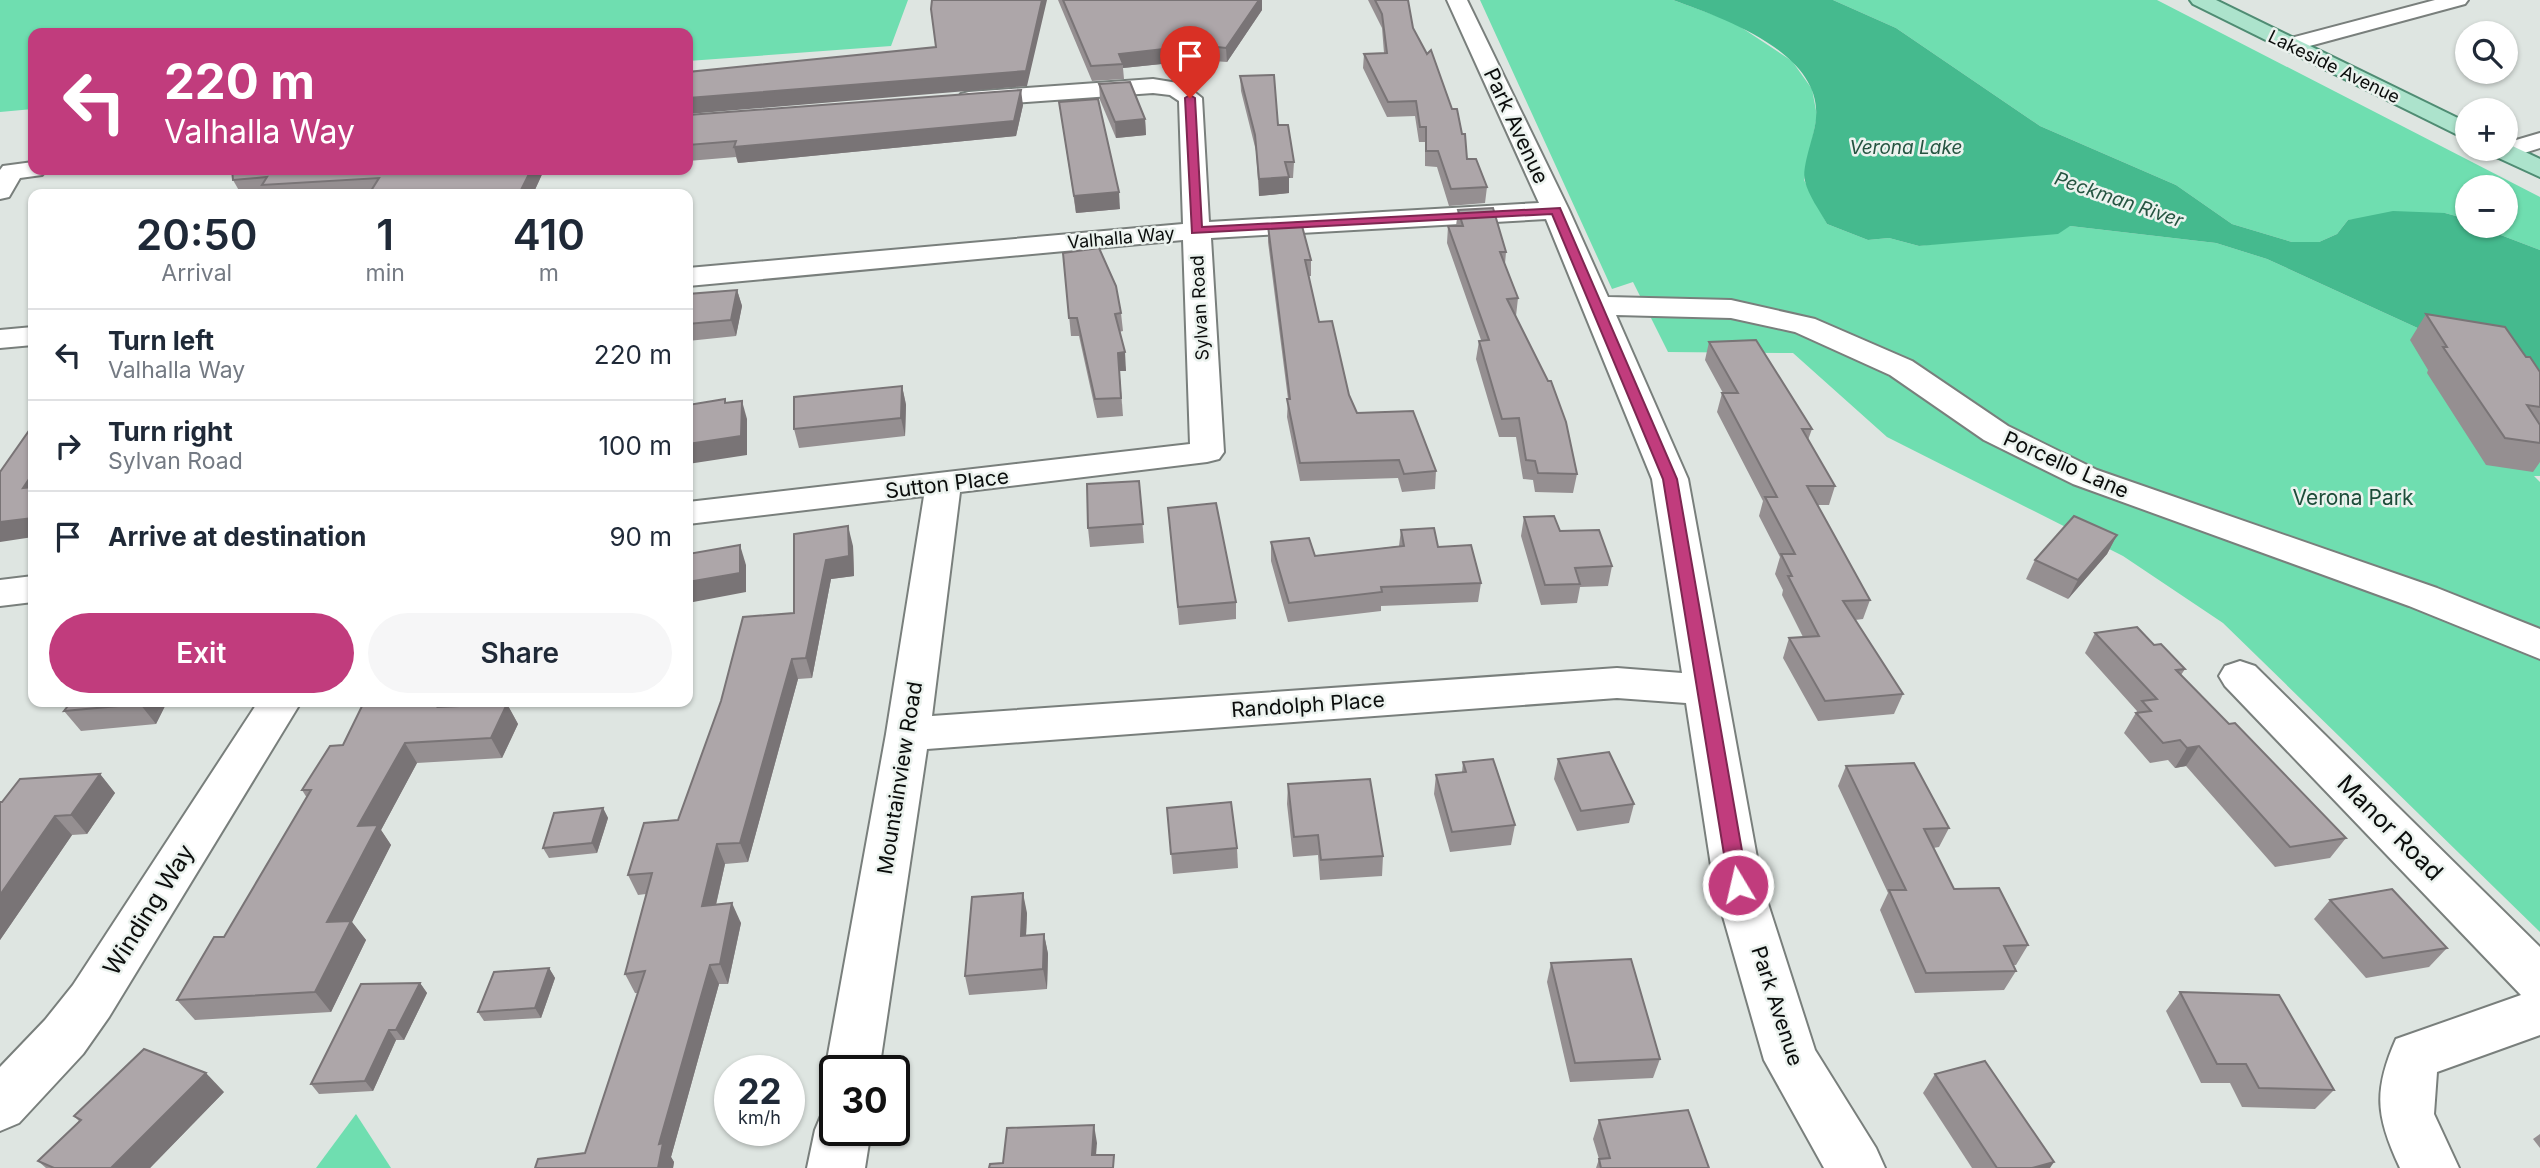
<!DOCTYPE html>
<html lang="en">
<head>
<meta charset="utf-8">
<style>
	:root { --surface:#fff; --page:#f6f6f7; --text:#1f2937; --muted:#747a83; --line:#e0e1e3; --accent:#c13c7d }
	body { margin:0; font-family:Inter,sans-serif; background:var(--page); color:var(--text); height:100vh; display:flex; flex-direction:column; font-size:26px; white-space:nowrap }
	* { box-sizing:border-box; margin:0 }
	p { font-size:23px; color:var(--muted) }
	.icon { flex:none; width:38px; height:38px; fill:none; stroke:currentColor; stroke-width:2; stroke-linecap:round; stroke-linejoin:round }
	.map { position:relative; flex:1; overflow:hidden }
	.drawer { position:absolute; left:28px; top:189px; width:665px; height:518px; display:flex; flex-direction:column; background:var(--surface); border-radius:14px; box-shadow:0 2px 5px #0004 }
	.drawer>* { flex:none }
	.banner { position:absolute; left:28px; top:28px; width:665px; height:147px; border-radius:14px; box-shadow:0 2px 5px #0004; background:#c13c7d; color:#fff; overflow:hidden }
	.fabs { position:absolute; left:2455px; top:21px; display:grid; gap:14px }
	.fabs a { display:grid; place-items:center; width:63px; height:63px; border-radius:50%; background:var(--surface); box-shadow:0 2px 5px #0004; font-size:35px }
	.speed { position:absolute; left:714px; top:1055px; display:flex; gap:14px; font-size:35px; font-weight:700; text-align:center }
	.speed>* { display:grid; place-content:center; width:91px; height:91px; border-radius:50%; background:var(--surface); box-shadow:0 2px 5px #0004; line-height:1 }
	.speed small { font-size:18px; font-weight:400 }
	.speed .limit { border:4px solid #111; border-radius:10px; background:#fff; color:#111 }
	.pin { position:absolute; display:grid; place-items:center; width:60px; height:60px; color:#fff; margin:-72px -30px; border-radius:50% 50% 50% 0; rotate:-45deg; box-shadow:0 0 7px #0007 }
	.pin .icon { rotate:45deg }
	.me { position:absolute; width:77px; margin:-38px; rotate:351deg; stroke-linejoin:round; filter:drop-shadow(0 0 5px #0008) }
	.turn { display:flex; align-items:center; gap:24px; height:147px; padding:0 21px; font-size:32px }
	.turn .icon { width:91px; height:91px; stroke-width:2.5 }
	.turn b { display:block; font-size:49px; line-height:60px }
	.eta { display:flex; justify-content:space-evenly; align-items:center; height:119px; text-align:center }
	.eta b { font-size:42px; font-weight:600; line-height:49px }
	.button { display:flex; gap:14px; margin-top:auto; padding:14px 21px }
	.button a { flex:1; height:80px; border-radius:42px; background:var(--accent); color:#fff; font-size:28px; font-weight:600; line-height:80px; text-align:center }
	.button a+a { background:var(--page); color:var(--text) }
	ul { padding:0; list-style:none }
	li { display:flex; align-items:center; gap:21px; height:91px; padding:0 21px; border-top:2px solid var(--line) }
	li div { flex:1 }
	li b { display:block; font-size:26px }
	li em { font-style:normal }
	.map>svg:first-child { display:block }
	.green { fill:#6fdeb0 }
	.water { fill:#45ba8e }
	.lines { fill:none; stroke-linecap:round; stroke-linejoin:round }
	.minor-casing { stroke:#797f7c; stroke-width:4 }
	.major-casing { stroke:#4f8c73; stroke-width:4 }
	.minor { fill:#fff; fill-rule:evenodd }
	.major { fill:#ace3cc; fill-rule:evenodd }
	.wall { fill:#958f91 }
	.shaded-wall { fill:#797476 }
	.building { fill:#ada6a9; stroke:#797476; stroke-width:2 }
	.route { fill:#c13c7d; stroke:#7d2751; stroke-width:2 }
	.labels { text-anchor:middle; stroke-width:5; stroke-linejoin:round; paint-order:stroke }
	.far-street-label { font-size:18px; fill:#0b0d0c; stroke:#ebf2ee }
	.far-water-label { font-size:19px; font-style:italic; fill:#255441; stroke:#ebf2ee }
	.street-label { font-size:21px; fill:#0b0d0c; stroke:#ebf2ee }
	.park-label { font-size:21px; fill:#1d4d3a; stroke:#ebf2ee }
	.near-street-label { font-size:24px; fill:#0b0d0c; stroke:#ebf2ee }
</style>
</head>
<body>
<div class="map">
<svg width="2540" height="1168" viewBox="0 0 2540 1168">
	<rect width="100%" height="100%" fill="#dee5e1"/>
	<g class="green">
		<path d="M0,0H908L891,46L688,61V33H33V109L0,112Z"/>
		<path d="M1480,0H1673L1733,22L1792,61L1812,89L1817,116L1804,180L1827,224L1868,240L1889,238L1919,246L2070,226L2216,243L2267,259L2446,341L2540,419V476H2534L2540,482V932L2223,623L2123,556L1887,437L1793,353L1668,352L1633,282L1612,289Z"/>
		<path d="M1833,0H2157L2540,197V250L2477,226H2506V187H2468L2467,219L2445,213L2348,220L2337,234L2319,242H2292L2232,224L2176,185L2040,126L1896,28Z"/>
		<path d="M356,1114L391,1168H316Z"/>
	</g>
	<path class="water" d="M1673,0H1833L1896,28L2040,126L2176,185L2232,224L2292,242H2319L2337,234L2348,220L2393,211L2445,213L2467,219L2468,226H2477L2540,250V419L2446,341L2267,259L2216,243L2070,226L2058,234L1919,246L1889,238L1868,240L1827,224C1820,211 1808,195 1805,181C1801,167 1815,135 1816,118C1822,52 1722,18 1673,0Z"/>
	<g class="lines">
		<g class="minor-casing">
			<g id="minor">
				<path d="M1447,0H1467L1569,210L1608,297L1731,300L1815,319L1912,361L2008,426L2097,470L2437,588L2540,629V659L2409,606L2073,484L1984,440L1890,375L1795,332L1731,318L1616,315L1688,479L1762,885L1815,1050L1876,1148L1885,1168H1824L1764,1060L1714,885L1686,703L1617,698L927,749L879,1071H835L833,1089L825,1071L886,734L924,496L688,524V502L1190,444L1183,240L688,286V268L1183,224L1179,101L1170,95L1153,93L969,106L961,104L957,99L961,94L969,92L1153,79L1184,84L1202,98L1209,222L1539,203ZM1546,219L1652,479L1682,673L1617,668L932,716L960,492L1207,462L1219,459L1224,452L1211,238Z"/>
				<path d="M2435,0H2468L2465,4L2291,51L2280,45L2283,40Z"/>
				<path d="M2540,133V148L2505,159L2496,157L2493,152L2495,149H2506V143Z"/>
				<path d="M33,162V170H46L42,175L20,178L9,197L0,199V170L3,166Z"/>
				<path d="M33,327V345L0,348V330Z"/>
				<path d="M33,576V602L0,606V580Z"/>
				<path d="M2240,661L2255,666L2540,947V1035L2437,1072L2434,1114L2459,1168H2400C2376,1117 2373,1091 2396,1039L2521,995L2225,686L2219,676L2225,666Z"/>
				<path d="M258,702H301L109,1017L83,1054L19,1123L0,1131V1067L45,1020L73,985Z"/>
				<path d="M835,1107V1130H871L865,1168H807L815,1130L823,1111Z"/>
			</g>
		</g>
		<g class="major-casing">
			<g id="major">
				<path d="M2190,0H2216L2468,123V140L2193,4Z"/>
				<path d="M2506,143L2540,159V177L2490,154L2487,149H2506Z"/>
			</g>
		</g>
		<use href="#minor" class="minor"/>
		<use href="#major" class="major"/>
	</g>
	<g class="wall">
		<path d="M1058,0H1262V10L1227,62L1200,60L1123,68L1124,79L1092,81Z"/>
		<path d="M1368,0H1408L1413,28L1467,159L1487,187L1485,203L1449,206L1437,167L1425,166V142H1419L1415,116L1387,117L1363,68L1364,54L1384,53L1382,28Z"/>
		<path d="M1240,76L1278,125L1294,162L1293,178H1289V193L1259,196L1256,151L1241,91Z"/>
		<path d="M1099,84L1145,119L1146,135L1116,138L1100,100Z"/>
		<path d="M1059,102L1120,209L1076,213Z"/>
		<path d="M1023,105L1016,136L738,163L736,157L688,161V115Z"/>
		<path d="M232,170H544L533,194H241L233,180Z"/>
		<path d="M1458,210L1506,252L1505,264L1518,298L1516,316L1577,474L1573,493L1535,492L1533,480L1523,479L1516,437H1499L1476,359L1479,341L1481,340L1447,243L1448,226H1456Z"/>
		<path d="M1268,226L1311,260V276H1309L1319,322L1357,413L1436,471L1435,489L1402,492L1398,478L1300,481L1287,417L1288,399L1268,242Z"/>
		<path d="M1063,253L1121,313L1123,331L1119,332L1126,371H1119L1123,416L1097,418L1079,336H1071Z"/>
		<path d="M737,290L742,306L736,336L688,341V294Z"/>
		<path d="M2426,314L2526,357L2540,372V462L2533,472L2486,465L2427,373L2428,370L2410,340Z"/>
		<path d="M1709,342L1812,429L1808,440L1835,486L1829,505H1817L1870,600L1863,619L1855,620L1903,694L1894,714L1818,721L1783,658L1789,638L1803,637L1782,595L1783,590L1775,574L1780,557L1759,516L1763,501L1717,412L1722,393H1723L1705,360Z"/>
		<path d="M902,386L906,405L905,436L799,448L794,429Z"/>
		<path d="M1139,481L1144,543L1090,547L1088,528Z"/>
		<path d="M1168,508L1236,602V619L1179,625Z"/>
		<path d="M1524,517L1612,566L1608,586L1580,587L1577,603L1541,605L1521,536Z"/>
		<path d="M1401,530L1438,547L1481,583L1478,602L1381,606V611L1288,622L1271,561V542L1315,556L1399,546Z"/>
		<path d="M2117,535L2107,554L2068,599L2026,579L2035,560Z"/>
		<path d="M853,546L854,576L831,579L812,678L798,679L748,862L725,864L716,905L741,923L728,984H719L671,1157L674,1162L673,1168H535L585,1153L638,993H635L625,974L646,894L638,895L628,875L678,820L794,613Z"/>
		<path d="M2095,633L2154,645L2185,669L2181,675L2229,724L2346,838L2330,858L2275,867L2186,766L2175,768L2168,760L2150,763L2124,733L2137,711L2085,653Z"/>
		<path d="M167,702L156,724L81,731L64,711Z"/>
		<path d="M364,702H460L458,706L507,704L518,724L502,758L417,763L381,830L391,845L352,922L366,940L331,1012L195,1020L177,1000L224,937L307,798L302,790L343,745Z"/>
		<path d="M1558,759L1634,804L1629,823L1577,831L1554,779Z"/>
		<path d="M1463,762L1515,825L1511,845L1450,852L1434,794L1436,775L1462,772Z"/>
		<path d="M1846,766L1949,828L1939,847L1933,848L1954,889L2028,945L2016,965H2014L2016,971L2004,990L1915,993L1880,910L1888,893L1838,786Z"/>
		<path d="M100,774L115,793L87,834L72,835L0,940V802Z"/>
		<path d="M1288,784L1383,856L1382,876L1320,880L1318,855L1293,857L1287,804Z"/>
		<path d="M603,808L608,818L597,853L549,858L543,848Z"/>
		<path d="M1167,808L1237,848L1238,868L1173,874Z"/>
		<path d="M2330,900L2447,948L2429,967L2366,978L2314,919Z"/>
		<path d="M1027,913L1026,936L1044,934L1048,954L1047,989L969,995L965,976Z"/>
		<path d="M1551,963L1660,1059L1653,1078L1570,1082L1547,982Z"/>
		<path d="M549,968L555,978L541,1018L484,1021L478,1012Z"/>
		<path d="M420,983L427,993L404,1040H396L373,1091L319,1094L311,1084Z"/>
		<path d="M2180,992L2334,1090L2315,1109L2242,1107L2230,1083H2201L2166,1011Z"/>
		<path d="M1935,1074L2050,1168H1972L1923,1093Z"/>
		<path d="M224,1092L150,1168H46L38,1161L79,1121L74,1116Z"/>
		<path d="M1599,1120L1709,1168H1596L1599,1159L1593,1139Z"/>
		<path d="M2540,1134V1148L2533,1139Z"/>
	</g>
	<g class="shaded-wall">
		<path d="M1042,0H1047L1027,86L688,114V98L1026,71Z"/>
		<path d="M1259,0H1262V10L1227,62L1226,48Z"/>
		<path d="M1199,45L1200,60L1123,68V64L1119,54Z"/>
		<path d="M1021,90L1023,105L1016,136L738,163L734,147Z"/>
		<path d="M1145,119L1146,135L1116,138L1115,122Z"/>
		<path d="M531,170H544L533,194H519Z"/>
		<path d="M1289,177V193L1259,196V179Z"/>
		<path d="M1119,192L1120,209L1076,213L1074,196Z"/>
		<path d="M737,290L742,306L736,336L731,320Z"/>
		<path d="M1125,352L1126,371H1119L1123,416L1118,353Z"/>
		<path d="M902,386L906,405L905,436L901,418Z"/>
		<path d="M742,401L747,419V455L688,464V444Z"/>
		<path d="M33,473V502L23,488Z"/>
		<path d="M33,518V537L0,542V522Z"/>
		<path d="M848,526L853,546L854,576L831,579L812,678L806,658L826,560Z"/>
		<path d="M2117,535L2107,554L2068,599L2078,580Z"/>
		<path d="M740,545L746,565V592L688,603V582Z"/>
		<path d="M792,659L798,679L748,862L740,843Z"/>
		<path d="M142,702H167L156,724L140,704Z"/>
		<path d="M441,702H460L449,727L438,707Z"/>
		<path d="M507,704L518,724L502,758L491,738Z"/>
		<path d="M405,743L417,763L381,830L391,845L352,922L366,940L331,1012L315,992L327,922L358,826Z"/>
		<path d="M2199,746L2186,766L2175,768L2187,748Z"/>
		<path d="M100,774L115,793L87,834L71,815Z"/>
		<path d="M603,808L608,818L597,853L592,843Z"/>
		<path d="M55,816L72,835L0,940V895Z"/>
		<path d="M717,844L725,864L711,926L702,906Z"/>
		<path d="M1023,893L1027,913L1025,956L1021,936Z"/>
		<path d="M732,903L741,923L728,984L720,964Z"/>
		<path d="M1044,934L1048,954L1047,989L1043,969Z"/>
		<path d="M710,965L719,984L671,1157L674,1162L673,1168H658L659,1144Z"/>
		<path d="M549,968L555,978L541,1018L535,1008Z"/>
		<path d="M420,983L427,993L404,1040L396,1030Z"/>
		<path d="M389,1030L396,1040L373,1091L365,1081Z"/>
		<path d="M206,1073L224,1092L150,1168H111Z"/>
		<path d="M1094,1125L1097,1143L1095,1168L1092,1155Z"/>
		<path d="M2054,1162L2050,1168H2032Z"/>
	</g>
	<g class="building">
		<path d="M932,0H1042L1026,71L688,98V72L936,47L931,9Z"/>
		<path d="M1063,0H1259L1226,48L1199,45L1119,54L1123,64L1091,66Z"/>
		<path d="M1375,0H1408L1413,28L1427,54L1431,50L1452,109H1457L1462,134H1465L1467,159H1476L1487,187L1451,189L1438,151H1426V127H1420L1416,101L1388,102L1364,54L1387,53L1382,14Z"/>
		<path d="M1274,75L1278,125H1288L1294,162H1285L1289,177L1259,179L1255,135L1240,76Z"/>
		<path d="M1130,82L1145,119L1115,122L1099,84Z"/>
		<path d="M1021,90L1014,121L734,147L736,141L688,145V115Z"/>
		<path d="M1098,99L1119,192L1074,196L1059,102Z"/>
		<path d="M232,170H531L519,194H369L379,178L262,185L267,177L233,180Z"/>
		<path d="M1493,208L1506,252H1500L1518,298L1507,299L1548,381H1551L1566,422L1577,474L1538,473L1535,461L1526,460L1519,418L1502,419L1479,341L1489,340L1448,226H1463L1458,210Z"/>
		<path d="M1301,222L1311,260H1305L1319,322L1332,321L1349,395L1357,413L1413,411L1436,471L1404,474L1399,460L1300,463L1287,399H1290L1268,226Z"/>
		<path d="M1099,248L1116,286L1121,313L1115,314L1125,352L1118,353L1121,398L1095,399L1077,318H1069L1063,253Z"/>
		<path d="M737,290L731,320L688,324V294Z"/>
		<path d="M2426,314L2505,327L2526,357H2530L2540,372V407L2527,405L2540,425V443L2505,438L2443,347H2447Z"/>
		<path d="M1756,340L1812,429H1802L1835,486H1807L1870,600L1843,601L1903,694L1825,701L1789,638L1819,636L1788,576H1792L1781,554H1795L1765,497H1777L1722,393H1738L1709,342Z"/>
		<path d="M902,386L901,418L794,429V397Z"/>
		<path d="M725,399V403L742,401L741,436L688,444V405Z"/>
		<path d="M33,425V473L23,488L33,487V518L0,522V472Z"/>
		<path d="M1139,481L1143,524L1088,528L1087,484Z"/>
		<path d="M1216,503L1236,602L1178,607L1168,508Z"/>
		<path d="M1554,516L1560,531L1599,530L1612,566L1575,568L1580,584L1545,585L1524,517Z"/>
		<path d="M2074,516L2117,535L2078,580L2035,560Z"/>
		<path d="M848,526L849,556L826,560L806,658L792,659L740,843L717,844L702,906L732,903L720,964L710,965L659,1144L663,1143L658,1168H535L538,1159L585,1153L645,971L625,974L652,873L628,875L644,823L678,820L721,701L743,617L794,613V534Z"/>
		<path d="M1434,528L1438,547L1471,545L1481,583L1381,587L1382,592L1289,603L1271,542L1309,538L1315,556L1404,546L1401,530Z"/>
		<path d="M740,545V573L688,582V554Z"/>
		<path d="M2137,627L2154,645L2161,644L2185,669L2176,670L2229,724L2235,723L2346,838L2290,847L2199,746L2187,748L2180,740L2163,743L2136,713L2151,711L2142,701L2157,699L2095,633Z"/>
		<path d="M71,702H142L140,704L64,711Z"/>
		<path d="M364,702H441L438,707L507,704L491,738L405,743L358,826L378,825L327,922L351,921L315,992L177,1000L214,937H224L311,790H302L330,746L343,745Z"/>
		<path d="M1609,752L1634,804L1581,811L1558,759Z"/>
		<path d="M1493,759L1515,825L1452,832L1436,775L1466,772L1463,762Z"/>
		<path d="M1914,763L1949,828L1924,829L1954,889L1999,888L2028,945L2004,946L2016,971L1926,973L1889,890H1906L1846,766Z"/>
		<path d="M100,774L71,815L55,816L0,895V802H2L20,779Z"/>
		<path d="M1370,779L1383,856L1321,860L1318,835L1294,837L1288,784Z"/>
		<path d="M1231,802L1237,848L1171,854L1167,808Z"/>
		<path d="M603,808L592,843L543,848L554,813Z"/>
		<path d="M2392,889L2447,948L2383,958L2330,900Z"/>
		<path d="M1023,893L1021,936L1044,934L1043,969L965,976L972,897Z"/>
		<path d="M1631,959L1660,1059L1575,1063L1551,963Z"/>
		<path d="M549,968L535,1008L478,1012L494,972Z"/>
		<path d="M420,983L396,1030H389L365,1081L311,1084L361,984Z"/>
		<path d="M2180,992L2279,995L2334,1090L2259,1088L2246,1064H2217Z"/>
		<path d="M144,1049L206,1073L111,1168H54L38,1161L81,1120L74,1116Z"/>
		<path d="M1985,1061L2054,1162L2032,1168H1997L1935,1074Z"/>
		<path d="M1688,1110L1709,1168H1601L1599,1159L1610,1158L1599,1120Z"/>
		<path d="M1094,1125L1092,1155H1114L1113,1168H989L990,1164L1003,1163L1007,1128Z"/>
	</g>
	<path class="route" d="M1190,95L1195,98L1202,227L1560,208L1677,479L1748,885L1745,891H1731L1729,885L1663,479L1552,214L1192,233L1185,98Z"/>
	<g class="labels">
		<g class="far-street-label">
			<text transform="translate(2334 67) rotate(26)" y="6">Lakeside Avenue</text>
			<text transform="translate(1121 238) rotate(-5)" y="6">Valhalla Way</text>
			<text transform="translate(1200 308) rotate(-93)" y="6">Sylvan Road</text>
		</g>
		<g class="far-water-label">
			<text x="1906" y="154">Verona Lake</text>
			<text transform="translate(2119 199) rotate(19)" y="7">Peckman River</text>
		</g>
		<g class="street-label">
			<text transform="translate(1516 126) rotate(65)" y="7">Park Avenue</text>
			<text transform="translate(2066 465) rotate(24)" y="7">Porcello Lane</text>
			<text transform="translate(947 484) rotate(-7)" y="7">Sutton Place</text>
			<text transform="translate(1308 705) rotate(-4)" y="7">Randolph Place</text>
			<text transform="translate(900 778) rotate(-81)" y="7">Mountainview Road</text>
			<text transform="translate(1777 1006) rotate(72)" y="7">Park Avenue</text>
		</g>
		<g class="park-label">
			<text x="2353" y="505">Verona Park</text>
		</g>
		<g class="near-street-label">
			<text transform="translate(2390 828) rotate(45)" y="8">Manor Road</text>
			<text transform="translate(149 910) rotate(-58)" y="8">Winding Way</text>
		</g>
	</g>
</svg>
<div class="fabs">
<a><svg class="icon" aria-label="search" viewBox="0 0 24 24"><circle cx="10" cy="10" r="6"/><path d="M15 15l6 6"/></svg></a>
<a>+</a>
<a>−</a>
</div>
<div class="speed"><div>22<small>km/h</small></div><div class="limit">30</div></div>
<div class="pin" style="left:1190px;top:98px;background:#d93025"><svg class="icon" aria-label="arrive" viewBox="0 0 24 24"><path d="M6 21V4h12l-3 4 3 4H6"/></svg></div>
<svg class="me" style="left:1738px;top:885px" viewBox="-20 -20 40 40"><circle r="17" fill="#c13c7d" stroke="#fff" stroke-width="3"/><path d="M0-11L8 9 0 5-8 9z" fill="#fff"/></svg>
<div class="banner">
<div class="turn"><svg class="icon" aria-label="left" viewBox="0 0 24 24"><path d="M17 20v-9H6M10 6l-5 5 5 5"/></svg><div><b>220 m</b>Valhalla Way</div></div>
</div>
<section class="drawer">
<div class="eta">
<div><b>20:50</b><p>Arrival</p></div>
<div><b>1</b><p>min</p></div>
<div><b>410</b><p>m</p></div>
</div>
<ul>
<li><svg class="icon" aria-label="left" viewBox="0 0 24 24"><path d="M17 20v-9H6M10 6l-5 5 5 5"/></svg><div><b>Turn left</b><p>Valhalla Way</p></div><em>220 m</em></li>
<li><svg class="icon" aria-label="right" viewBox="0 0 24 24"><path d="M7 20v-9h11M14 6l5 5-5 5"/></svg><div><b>Turn right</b><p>Sylvan Road</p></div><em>100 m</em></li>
<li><svg class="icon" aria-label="arrive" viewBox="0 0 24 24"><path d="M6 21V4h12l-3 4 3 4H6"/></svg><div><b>Arrive at destination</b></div><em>90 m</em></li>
</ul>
<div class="button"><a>Exit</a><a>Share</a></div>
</section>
</div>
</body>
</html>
